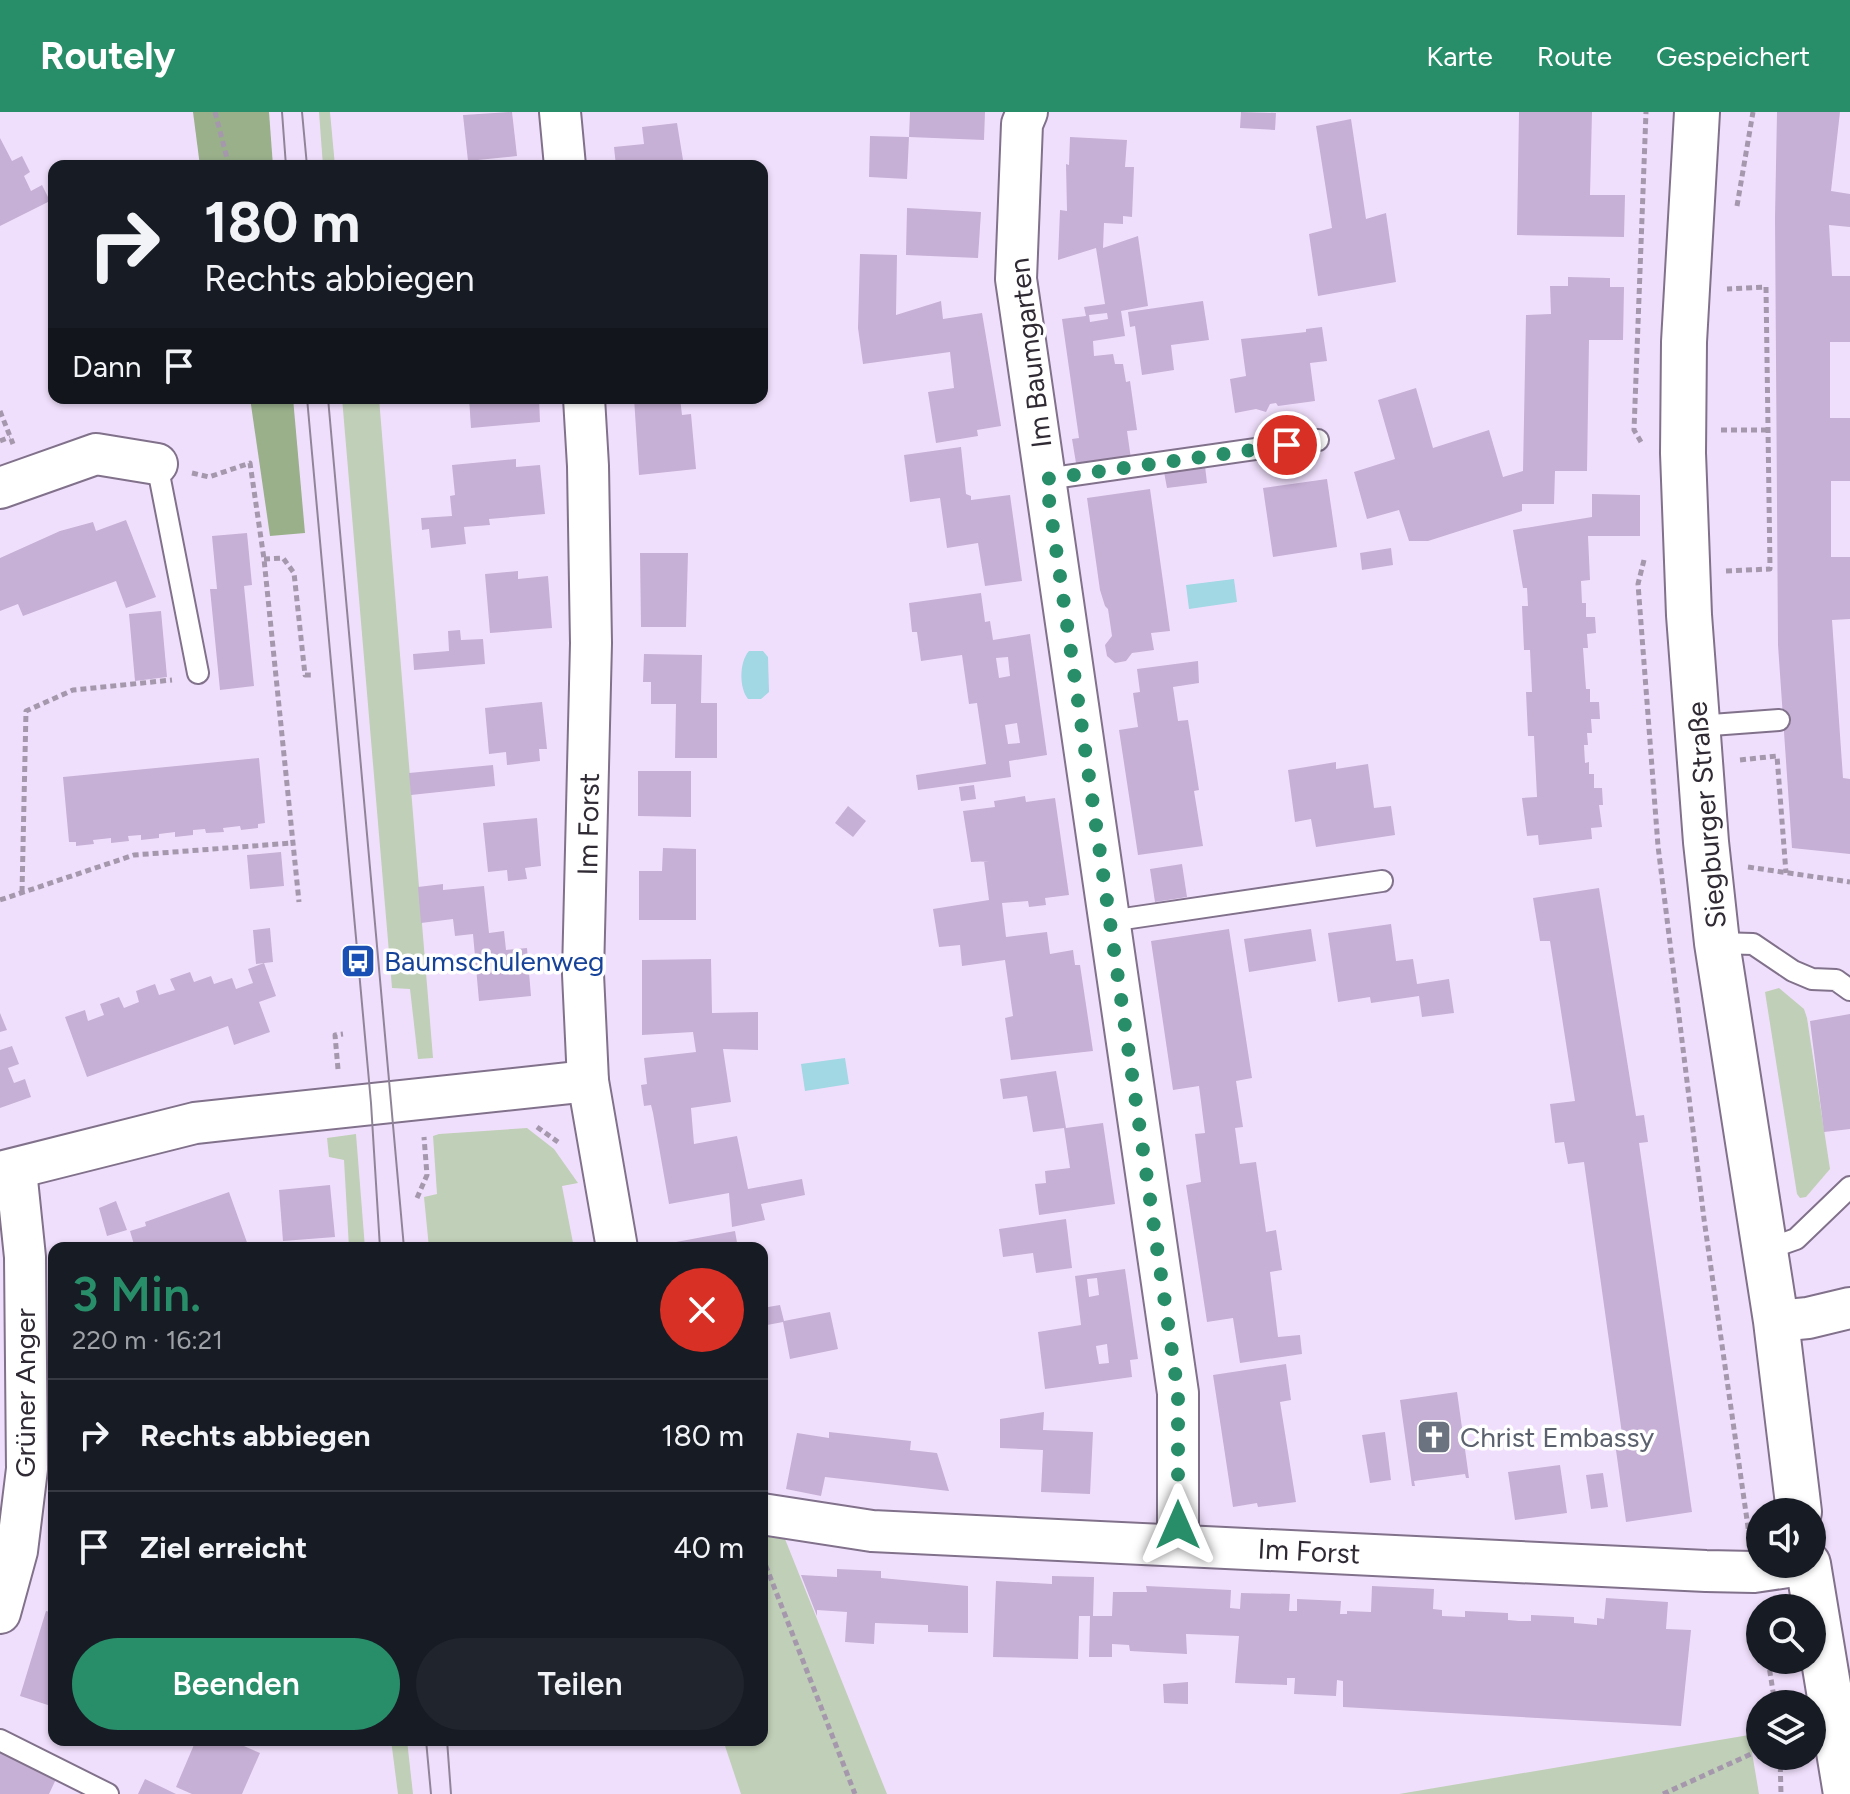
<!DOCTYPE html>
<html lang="de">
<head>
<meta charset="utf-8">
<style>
	:root { --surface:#171b24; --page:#20242c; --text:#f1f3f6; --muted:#9ea1a6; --line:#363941; --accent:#288d69 }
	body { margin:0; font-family:Figtree,sans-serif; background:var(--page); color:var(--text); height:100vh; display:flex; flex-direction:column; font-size:30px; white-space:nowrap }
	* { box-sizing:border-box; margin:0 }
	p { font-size:26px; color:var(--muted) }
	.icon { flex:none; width:44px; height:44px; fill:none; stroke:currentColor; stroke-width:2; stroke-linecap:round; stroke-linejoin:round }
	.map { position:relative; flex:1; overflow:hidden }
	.panel { position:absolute; left:48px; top:1130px; width:720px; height:504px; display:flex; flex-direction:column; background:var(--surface); border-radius:16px; box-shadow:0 2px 6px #0004 }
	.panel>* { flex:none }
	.banner { position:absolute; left:48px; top:48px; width:720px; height:244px; border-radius:16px; box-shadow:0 2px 6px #0004; background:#171b24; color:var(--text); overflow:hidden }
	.controls { position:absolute; left:1746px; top:1386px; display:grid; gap:16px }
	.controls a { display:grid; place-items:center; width:80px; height:80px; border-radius:50%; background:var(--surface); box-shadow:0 2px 6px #0004; font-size:40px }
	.pin { position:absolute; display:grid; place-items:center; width:68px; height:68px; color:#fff; margin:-34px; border:4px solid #fff; border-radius:50%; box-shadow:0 2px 8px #0007 }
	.me { position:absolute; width:88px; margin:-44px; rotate:0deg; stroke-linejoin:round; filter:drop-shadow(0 0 6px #0008) }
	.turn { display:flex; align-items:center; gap:28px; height:168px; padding:0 24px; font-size:36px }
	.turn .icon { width:104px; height:104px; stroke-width:2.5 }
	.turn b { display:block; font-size:56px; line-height:68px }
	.then { display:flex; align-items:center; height:76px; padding:0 24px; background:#0003; gap:16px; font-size:30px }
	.round { display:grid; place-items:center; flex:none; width:84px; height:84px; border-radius:42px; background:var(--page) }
	.overview { display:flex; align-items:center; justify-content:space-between; height:136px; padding:0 24px }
	h1 { font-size:48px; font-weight:600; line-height:60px; color:var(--accent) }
	.action { display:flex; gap:16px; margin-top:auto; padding:16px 24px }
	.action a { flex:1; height:92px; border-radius:48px; background:var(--accent); color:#fff; font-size:32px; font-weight:600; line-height:92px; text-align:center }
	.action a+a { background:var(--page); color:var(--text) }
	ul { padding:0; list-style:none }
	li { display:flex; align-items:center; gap:24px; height:112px; padding:0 24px; border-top:2px solid var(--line) }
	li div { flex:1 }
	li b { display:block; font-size:30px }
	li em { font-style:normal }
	header { display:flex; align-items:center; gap:48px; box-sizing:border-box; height:112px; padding:0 40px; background:var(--accent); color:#fff }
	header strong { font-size:38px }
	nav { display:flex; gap:44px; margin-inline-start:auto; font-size:28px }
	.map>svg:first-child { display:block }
	.green { fill:#c0cfb7 }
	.forest { fill:#99b08b }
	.water { fill:#a2d7e4 }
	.building { fill:#c6b0d5; fill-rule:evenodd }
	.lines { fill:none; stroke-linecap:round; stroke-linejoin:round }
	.lane-casing { stroke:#81718b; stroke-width:24 }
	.street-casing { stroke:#81718b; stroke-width:44 }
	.secondary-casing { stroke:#81718b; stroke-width:48 }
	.path { stroke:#a598ad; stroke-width:5; stroke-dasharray:6 4; stroke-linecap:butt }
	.lane { stroke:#fff; stroke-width:20 }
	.street { stroke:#fff; stroke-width:40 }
	.secondary { stroke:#fff; stroke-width:44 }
	.tram { stroke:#908598; stroke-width:2 }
	.route { stroke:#288d69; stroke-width:14; stroke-dasharray:0 25.2 }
	.labels { text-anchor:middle; stroke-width:7; stroke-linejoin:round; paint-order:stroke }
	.street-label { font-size:28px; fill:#302a34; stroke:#fff }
	.transit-label { font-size:28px; fill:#164399; stroke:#fff; text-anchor:start }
	.worship-label { font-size:28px; fill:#5b616d; stroke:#fff; text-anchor:start }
</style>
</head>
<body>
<header>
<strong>Routely</strong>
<nav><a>Karte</a><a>Route</a><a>Gespeichert</a></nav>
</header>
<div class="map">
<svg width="1850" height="1682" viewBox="0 0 1850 1682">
	<rect width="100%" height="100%" fill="#f0dffc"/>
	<g class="green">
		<path d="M319,0H330L335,54H323Z"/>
		<path d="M342,286H379L433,946L418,947L410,877L392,876Z"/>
		<path d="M1779,876L1804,897L1807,906L1830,1057L1806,1085L1800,1086L1797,1082L1765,880Z"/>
		<path d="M527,1016L554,1037L578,1071L562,1074L574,1136H429L424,1085L437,1082L433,1024L439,1022Z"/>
		<path d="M356,1022L365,1136H349L344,1048L329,1045L327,1026Z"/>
		<path d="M762,1421L783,1422L887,1682H741L723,1628H762Z"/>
		<path d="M1749,1623L1759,1682H1399Z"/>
		<path d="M391,1628H407L413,1682H398Z"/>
	</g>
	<g class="forest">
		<path d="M193,0H269L273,54H200Z"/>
		<path d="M250,286H293L305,421L270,424Z"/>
	</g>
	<g class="water">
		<path d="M1234,467L1237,490L1189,497L1186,473Z"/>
		<path d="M749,539H763L768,545L769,580L761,587H748C739,576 739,550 749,539Z"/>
		<path d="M845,946L849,972L805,979L801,952Z"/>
	</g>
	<g class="building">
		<path d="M512,0L517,44L468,49L463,3Z"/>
		<path d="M910,0H985L984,28L909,25Z"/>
		<path d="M1241,0L1276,1L1275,18L1240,16Z"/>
		<path d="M1519,0H1592L1590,83H1625L1624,125L1517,123Z"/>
		<path d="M1777,0H1840L1831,79L1850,82V115L1829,113L1832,164H1850V230H1830V306H1850V369H1831V445H1850V507L1832,508L1843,666L1850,667V742L1792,736L1778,533L1775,106Z"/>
		<path d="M1351,7L1366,107L1386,101L1396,170L1318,184L1309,122L1332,116L1316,14Z"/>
		<path d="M677,11L684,54H616L614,35L644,32L642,15Z"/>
		<path d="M870,24L909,25L907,67L869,65Z"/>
		<path d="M1070,25L1127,28L1125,55H1134L1132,105L1123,104V112L1104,111L1103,136L1138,124L1148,194L1121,199L1125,224L1093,229L1094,244L1113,242L1115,252H1123L1126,270L1130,269L1137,318L1127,319L1131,347L1093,352V349L1076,351L1072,327L1079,326L1062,207L1086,204L1084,195L1105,192L1096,136L1058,148L1060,98L1067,99L1066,52L1069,53ZM1107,201L1108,207L1090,210L1089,203Z"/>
		<path d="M0,26L12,49L22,44L30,60L24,64L31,79L42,73L50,89L0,114Z"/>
		<path d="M907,96L981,100L978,146L906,143Z"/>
		<path d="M860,142L897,143L896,203L941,189L943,207L982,201L1001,314L977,318L978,324L936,331L928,280L954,276L950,240L863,252L858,216Z"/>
		<path d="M1568,165L1610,166V175H1624L1623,228H1589L1587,359H1555L1554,392H1522V399L1428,429H1409L1399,398L1367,407L1354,360L1395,347L1378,288L1416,276L1433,336L1489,318L1503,365L1523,359L1526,203L1551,202L1550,174H1568Z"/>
		<path d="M1203,189L1209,228L1171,233L1174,258L1142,263L1135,214L1130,215L1128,200Z"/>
		<path d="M1322,215L1327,249L1310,251L1315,289L1278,294L1276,291L1270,292L1266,300L1256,297L1235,301L1230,267L1246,264L1241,227L1306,220V217Z"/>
		<path d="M469,286H539L540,310L471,316Z"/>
		<path d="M634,286H680L682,303L691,302L696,357L639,363Z"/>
		<path d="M961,335L966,382L971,384V388L1010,383L1022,469L985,474L978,431L947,436L940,386L910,390L904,343Z"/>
		<path d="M516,347V355L540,353L545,402L489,407L490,413L464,415L466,432L431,436L429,417L422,418L421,406L452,404L450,384L455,383L452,353Z"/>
		<path d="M1205,354L1207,371L1167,376L1164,360Z"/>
		<path d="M1327,367L1337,435L1273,445L1263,376Z"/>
		<path d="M1150,377L1170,519L1151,521L1154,538L1132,541L1126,549L1115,551L1107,544L1105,533L1112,524L1108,497L1105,494L1100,478L1087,386Z"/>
		<path d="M1592,382L1640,383V424H1588L1590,468L1581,469L1582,491H1586V505H1595L1596,521L1587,522L1588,536H1583L1586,577H1590V590H1599L1600,607H1591L1592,621H1587L1588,633H1584L1585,651L1589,650V662H1594V676H1602L1603,693H1599L1602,715L1591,716L1592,727L1539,733L1538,723L1527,724L1522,686L1537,685L1534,624H1528L1526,580H1532L1530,538H1524L1522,494H1528L1527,476H1523L1513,418L1592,405Z"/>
		<path d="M126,408L156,485L126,496L116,469L23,504L18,492L0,499V446L60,419L93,410L96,419Z"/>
		<path d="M247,421L252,473L244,474L254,574L220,578L210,477H217L212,424Z"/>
		<path d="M1391,436L1393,453L1362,458L1360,441Z"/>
		<path d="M640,441H688L686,515H641Z"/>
		<path d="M518,459V467L548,464L552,516L490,521L485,462Z"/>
		<path d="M981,481L985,510L990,509L993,528L1030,522L1047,643L1009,649L1011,665L918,678L916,663L986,652L977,591L969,592L962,543L921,549L917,520H912L909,491ZM1008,545L1010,564L999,566L996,546ZM1017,611L1020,631L1008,632L1005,613Z"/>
		<path d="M161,499L167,565L135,569L129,502Z"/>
		<path d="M460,518L461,528L483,527L485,552L414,558L413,542L449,539L448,519Z"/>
		<path d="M644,542L702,543L701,591H717V646H675L676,592H651V570H643Z"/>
		<path d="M1198,549L1199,571L1173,575L1178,609L1188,608L1199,678L1194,679L1203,734L1138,743L1119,618L1138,615L1133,581L1140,580L1137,557Z"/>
		<path d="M542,590L547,637H539L540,649L507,653L506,640L489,642L485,596Z"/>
		<path d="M259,646L265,711L258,712V716L241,718L240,714L223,716L224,720L206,721L205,717L193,718V723L175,725V720L159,722V726L141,728V723L128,724L129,729L111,731V726L93,728L94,732L76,734V730H69L63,665Z"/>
		<path d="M1336,650V657L1368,652L1374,696L1391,694L1395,723L1316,735L1311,707L1295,710L1288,658Z"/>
		<path d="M493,653L495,674L411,683L409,661Z"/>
		<path d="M638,659H691V705L638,704Z"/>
		<path d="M974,673L976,687L961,689L959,675Z"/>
		<path d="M1025,684L1026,690L1055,686L1069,783L1045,786L1046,793L1029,795L1028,789L1002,791L1006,825L1047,820L1050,842L1073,838L1075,853H1080L1093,939L1011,948L1005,906L1013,904L1005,848L962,854L960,833L939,835L933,797L989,788L984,749H990L971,750L963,699L995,695L994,689Z"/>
		<path d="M848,694L866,709L853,725L835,711Z"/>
		<path d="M537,706L541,754L525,756L527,767L508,769L507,758L488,760L483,711Z"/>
		<path d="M663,736L696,737V808H639V759H662Z"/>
		<path d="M281,740L284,774L250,777L247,743Z"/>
		<path d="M1182,752L1187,785L1155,790L1150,757Z"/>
		<path d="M443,772V778L484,774L489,821L504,819L506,838L527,836L531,884L479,889L473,822L455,824L453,807L421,811L418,775Z"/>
		<path d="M1599,776L1636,1004L1644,1003L1648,1030L1639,1031L1692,1400L1626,1410L1615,1331L1623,1329L1584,1050L1568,1052L1564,1030L1555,1031L1550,992L1575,989L1550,829H1540L1533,786Z"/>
		<path d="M1391,812L1396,849L1413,847L1417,872L1449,867L1454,901L1422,905L1419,884L1371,891L1370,885L1338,890L1328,821Z"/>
		<path d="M270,816L273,850L256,852L253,818Z"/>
		<path d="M1229,817L1252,966L1236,969L1243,1015L1235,1016L1240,1052L1256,1050L1266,1120L1276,1118L1282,1158L1270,1160L1278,1225L1300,1223L1302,1242L1240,1251L1233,1206L1207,1210L1186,1073L1201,1070L1195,1022L1205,1021L1199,974L1173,978L1151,829Z"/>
		<path d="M1311,817L1316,849L1249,860L1244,827Z"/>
		<path d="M711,847L712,901L758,900V938L723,937L731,990L691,996L694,1032L737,1024L748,1077L802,1067L805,1083L761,1092L765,1108L732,1115L729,1081L669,1092L653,1001L651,993L644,994L641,973L647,972L644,946L696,940L693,920L642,923V848Z"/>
		<path d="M264,851L276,884L259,890L270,920L234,933L228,914L87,965L65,905L85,898L88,909L104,903L100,892L119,885L124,896L139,890L136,879L155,872L159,883L175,878L170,867L190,860L194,870L211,864L214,872L232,866L236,877L253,871L248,857Z"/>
		<path d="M0,901L7,918L0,920Z"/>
		<path d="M1850,902V1017L1824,1020L1810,909Z"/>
		<path d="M12,934L19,952L8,956L14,971L25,967L31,985L0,996V938Z"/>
		<path d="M1056,959L1066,1016L1103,1011L1115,1092L1039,1103L1035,1072L1046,1071L1045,1059L1070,1056L1064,1016L1033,1020L1027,984L1003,987L1000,967Z"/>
		<path d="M330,1073L335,1125L283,1129L279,1078Z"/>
		<path d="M229,1080L249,1136H202L200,1133L191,1136H135L130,1119L146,1114L145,1110Z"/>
		<path d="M116,1089L127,1118L107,1124L99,1096Z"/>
		<path d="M1066,1107L1072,1156L1036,1161L1033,1141L1003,1145L999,1117Z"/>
		<path d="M735,1119L738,1136H677L676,1130Z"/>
		<path d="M1125,1157L1138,1247L1130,1248L1132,1265L1045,1277L1038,1220L1081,1213L1075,1164ZM1097,1166L1099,1183L1089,1185L1087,1167ZM1107,1232L1109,1251L1099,1252L1096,1234Z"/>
		<path d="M780,1193L784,1209L830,1200L838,1237L790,1247L783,1210L762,1214V1196Z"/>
		<path d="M1286,1252L1291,1288L1280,1290L1296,1390L1258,1395L1257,1391L1233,1395L1213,1263Z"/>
		<path d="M1457,1280L1469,1366H1466L1465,1362L1414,1369L1415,1374H1412L1400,1288Z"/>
		<path d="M1044,1300L1043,1318L1093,1320L1090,1382L1041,1380L1043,1338L1000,1336V1307Z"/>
		<path d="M762,1317L768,1338L762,1340Z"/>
		<path d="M829,1320L911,1329L910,1338L937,1341L949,1379L825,1365L821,1384L786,1377L797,1321L829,1326Z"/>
		<path d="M1385,1320L1391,1368L1370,1371L1362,1323Z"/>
		<path d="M1560,1353L1567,1401L1515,1408L1508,1360Z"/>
		<path d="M1603,1361L1608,1395L1591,1397L1586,1363Z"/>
		<path d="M837,1457L881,1459V1466L968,1474V1521L928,1520V1513L875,1511L874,1532L845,1530L847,1500L817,1498V1504L801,1463L837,1465Z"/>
		<path d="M1052,1464L1094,1465L1093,1504H1112L1113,1480H1147L1146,1474L1231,1478L1230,1496L1240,1497L1241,1481L1290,1482L1289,1499H1297V1487L1341,1489L1340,1502H1347V1499L1371,1500L1372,1474L1434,1477L1433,1497L1442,1498V1504L1465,1505V1499L1508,1501V1508L1519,1509H1531V1503L1574,1505V1511L1597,1513V1506L1604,1507L1606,1486L1668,1490L1666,1517L1691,1518L1681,1614L1343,1595V1569L1337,1568L1336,1584L1294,1582L1295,1566H1287V1573L1235,1571L1239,1524L1186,1522L1187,1542L1130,1539L1129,1533L1112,1532V1545H1089L1090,1504H1079L1078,1547L993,1545L996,1469L1052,1472Z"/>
		<path d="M46,1499L54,1501V1595L20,1584Z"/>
		<path d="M1188,1570V1592L1164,1591L1163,1572Z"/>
		<path d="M196,1628H230L260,1641L242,1682H192L176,1675Z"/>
		<path d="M0,1638L57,1665L49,1682H0Z"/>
		<path d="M145,1667L176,1682H138Z"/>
	</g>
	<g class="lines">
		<g class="lane-casing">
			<g id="lane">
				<path d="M157,352L198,561"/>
				<path d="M1046,367L1318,328"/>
				<path d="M1698,614L1779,608"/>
				<path d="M1110,809L1382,769"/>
				<path d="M1717,831L1753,832L1793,859L1812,867L1836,868L1850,878"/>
				<path d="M1765,1138L1796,1127L1850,1075"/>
				<path d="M0,1628L108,1682"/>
			</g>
		</g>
		<g class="street-casing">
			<g id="street">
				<path d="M560,0L565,54"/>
				<path d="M1027,0L1022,12L1016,167L1178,1281V1433"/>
				<path d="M584,286L588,354L591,531L583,862L588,969L617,1136"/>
				<path d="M0,376L96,342L157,352"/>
				<path d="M0,1060L195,1011L588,969"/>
				<path d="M1776,1209L1808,1206L1850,1196"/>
				<path d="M762,1402L872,1419L1706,1459L1754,1460L1808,1452"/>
				<path d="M0,1501L17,1439L27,1357L25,1145L16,1058"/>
			</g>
		</g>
		<g class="secondary-casing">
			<g id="secondary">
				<path d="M1697,0L1684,230L1683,341L1689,503L1706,730L1717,831L1776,1209L1799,1400"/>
				<path d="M1808,1452L1846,1682"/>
			</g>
		</g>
		<g class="path">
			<path d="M215,0L229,54"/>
			<path d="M1737,94L1753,0"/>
			<path d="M0,299L13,332"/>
			<path d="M1721,318H1768"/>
			<path d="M0,329L10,325"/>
			<path d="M1641,330L1634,318L1646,0"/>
			<path d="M192,361L209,365L250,351L264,447L299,790"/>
			<path d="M264,447L283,446L294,461L305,563H312"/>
			<path d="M1644,448L1638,472L1658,734L1704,1107L1749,1422"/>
			<path d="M1726,459L1770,457L1766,175L1727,177"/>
			<path d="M1740,648L1777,644L1786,761"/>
			<path d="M1748,755L1850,770"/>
			<path d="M22,780L26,599L73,578L172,568"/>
			<path d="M0,788L134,743L293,731"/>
			<path d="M338,957L335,923L343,922"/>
			<path d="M537,1015L558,1030"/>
			<path d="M417,1086L427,1063L424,1025"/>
			<path d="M762,1444L855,1682"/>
			<path d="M1768,1548L1775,1592"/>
			<path d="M1780,1644L1781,1682"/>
			<path d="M1663,1682L1760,1638"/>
		</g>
		<use href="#lane" class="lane"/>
		<use href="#street" class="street"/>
		<use href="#secondary" class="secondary"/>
		<g class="tram">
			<path d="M282,0L286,54"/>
			<path d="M302,0L307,54"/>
			<path d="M307,286L371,991L380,1136"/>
			<path d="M328,286L404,1136"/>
			<path d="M426,1628L431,1682"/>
			<path d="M447,1628L451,1682"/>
		</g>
	</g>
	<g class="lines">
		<path class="route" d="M1178,1413V1281L1046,367L1287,333"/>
	</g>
	<defs>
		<g id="bus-square" transform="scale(1.8)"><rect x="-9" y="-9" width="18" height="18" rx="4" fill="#1a4fb4" stroke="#fff"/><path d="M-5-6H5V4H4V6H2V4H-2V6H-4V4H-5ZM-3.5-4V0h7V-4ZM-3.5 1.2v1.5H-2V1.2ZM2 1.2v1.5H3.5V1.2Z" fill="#fff"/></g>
		<g id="church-square" transform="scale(1.8)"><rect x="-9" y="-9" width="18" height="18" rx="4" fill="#6b7280" stroke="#fff"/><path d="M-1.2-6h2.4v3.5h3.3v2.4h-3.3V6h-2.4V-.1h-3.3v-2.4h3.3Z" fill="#fff"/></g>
	</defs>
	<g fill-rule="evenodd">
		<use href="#bus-square" x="358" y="849"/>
		<use href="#church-square" x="1434" y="1325"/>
	</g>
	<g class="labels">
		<g class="street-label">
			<text transform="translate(1030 241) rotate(-97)" y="10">Im Baumgarten</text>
			<text transform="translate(1706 703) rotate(-95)" y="10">Siegburger Straße</text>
			<text transform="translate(588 712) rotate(-89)" y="10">Im Forst</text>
			<text transform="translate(25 1281) rotate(-90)" y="10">Grüner Anger</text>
			<text transform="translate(1309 1439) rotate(3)" y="10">Im Forst</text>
		</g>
		<g class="transit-label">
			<text x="384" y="859">Baumschulenweg</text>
		</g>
		<g class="worship-label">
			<text x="1460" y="1335">Christ Embassy</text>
		</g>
	</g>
</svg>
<div class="controls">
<a><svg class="icon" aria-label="sound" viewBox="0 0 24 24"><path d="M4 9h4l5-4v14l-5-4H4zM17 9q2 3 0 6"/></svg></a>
<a><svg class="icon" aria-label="search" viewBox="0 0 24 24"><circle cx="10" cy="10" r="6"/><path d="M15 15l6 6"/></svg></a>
<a><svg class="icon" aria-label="layers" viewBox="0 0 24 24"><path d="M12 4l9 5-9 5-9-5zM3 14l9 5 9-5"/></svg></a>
</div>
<div class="pin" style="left:1287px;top:333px;background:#d93025"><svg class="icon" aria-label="arrive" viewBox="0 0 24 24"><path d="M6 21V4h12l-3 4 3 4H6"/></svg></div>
<svg class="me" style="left:1178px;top:1413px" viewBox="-20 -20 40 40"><path d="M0-17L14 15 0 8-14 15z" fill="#288d69" stroke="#fff" stroke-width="4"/></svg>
<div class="banner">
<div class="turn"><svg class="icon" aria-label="right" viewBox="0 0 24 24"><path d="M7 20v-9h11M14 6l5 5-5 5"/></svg><div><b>180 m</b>Rechts abbiegen</div></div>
<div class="then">Dann<svg class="icon" aria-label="arrive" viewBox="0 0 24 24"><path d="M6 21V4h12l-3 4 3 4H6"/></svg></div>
</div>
<section class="panel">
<div class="overview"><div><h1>3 Min.</h1><p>220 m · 16:21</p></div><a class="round" style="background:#d93025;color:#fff"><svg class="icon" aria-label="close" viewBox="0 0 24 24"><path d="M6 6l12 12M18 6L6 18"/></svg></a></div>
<ul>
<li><svg class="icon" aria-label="right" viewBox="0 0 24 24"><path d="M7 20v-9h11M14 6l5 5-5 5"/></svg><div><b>Rechts abbiegen</b></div><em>180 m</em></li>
<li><svg class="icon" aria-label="arrive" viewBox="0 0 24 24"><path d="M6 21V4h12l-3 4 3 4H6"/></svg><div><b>Ziel erreicht</b></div><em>40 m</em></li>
</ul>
<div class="action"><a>Beenden</a><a>Teilen</a></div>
</section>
</div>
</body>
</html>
